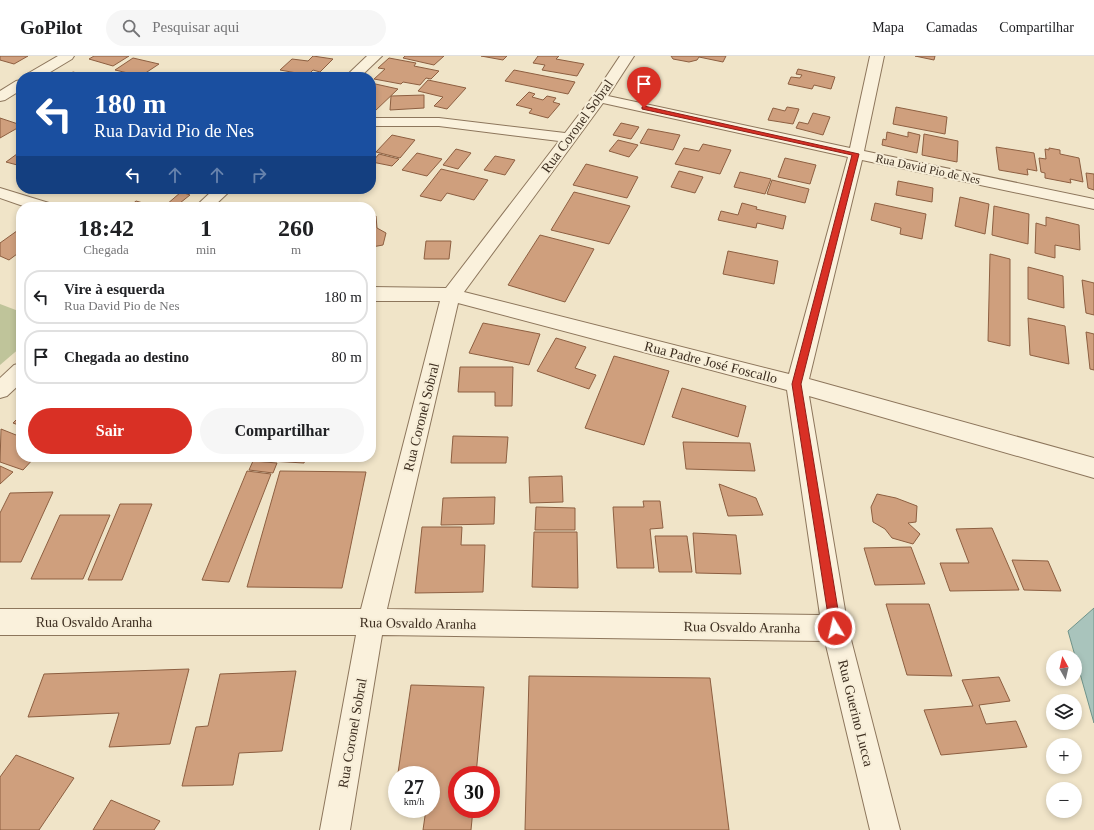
<!DOCTYPE html>
<html lang="pt">
<head>
<meta charset="utf-8">
<style>
	:root { --surface:#fff; --page:#f6f6f6; --text:#202124; --muted:#757577; --line:#e0e0e0; --accent:#d93025 }
	body { margin:0; font-family:Georgia,serif; background:var(--page); color:var(--text); height:100vh; display:flex; flex-direction:column; font-size:15px; white-space:nowrap }
	* { box-sizing:border-box; margin:0 }
	p { font-size:13px; color:var(--muted) }
	.icon { flex:none; width:22px; height:22px; fill:none; stroke:currentColor; stroke-width:2; stroke-linecap:round; stroke-linejoin:round }
	.map { position:relative; flex:1; overflow:hidden }
	.drawer { position:absolute; left:16px; top:146px; width:360px; height:260px; display:flex; flex-direction:column; background:var(--surface); border-radius:16px; box-shadow:0 2px 6px #0003 }
	.drawer>* { flex:none }
	.top-card { position:absolute; left:16px; top:16px; width:360px; height:122px; border-radius:16px; box-shadow:0 2px 6px #0003; background:#1a4fa0; color:#fff; overflow:hidden }
	.needle { width:26px; rotate:352deg }
	.buttons { position:absolute; left:1046px; top:594px; display:grid; gap:8px }
	.buttons a { display:grid; place-items:center; width:36px; height:36px; border-radius:50%; background:var(--surface); box-shadow:0 2px 6px #0003; font-size:20px }
	.speed { position:absolute; left:388px; top:710px; display:flex; gap:8px; font-size:20px; font-weight:700; text-align:center }
	.speed>* { display:grid; place-content:center; width:52px; height:52px; border-radius:50%; background:var(--surface); box-shadow:0 2px 6px #0003; line-height:1 }
	.speed small { font-size:10px; font-weight:400 }
	.speed .limit { border:6px solid #d22; background:#fff; color:#111 }
	.pin { position:absolute; display:grid; place-items:center; width:34px; height:34px; color:#fff; margin:-41px -17px; border-radius:50% 50% 50% 0; rotate:-45deg; box-shadow:0 0 4px #0007 }
	.pin .icon { rotate:45deg }
	.me { position:absolute; width:44px; margin:-22px; rotate:351deg; stroke-linejoin:round; filter:drop-shadow(0 0 3px #0008) }
	.turn { display:flex; align-items:center; gap:14px; height:84px; padding:0 12px; font-size:18px }
	.turn .icon { width:52px; height:52px; stroke-width:2.5 }
	.turn b { display:block; font-size:28px; line-height:34px }
	.lanes { display:flex; align-items:center; height:38px; padding:0 12px; background:#0003; justify-content:center; gap:20px; direction:ltr }
	.lanes .off { opacity:.35 }
	.eta { display:flex; justify-content:space-evenly; align-items:center; height:68px; text-align:center }
	.eta b { font-size:24px; font-weight:800; line-height:28px }
	.button { display:flex; gap:8px; margin-top:auto; padding:8px 12px }
	.button a { flex:1; height:46px; border-radius:24px; background:var(--accent); color:#fff; font-size:16px; font-weight:800; line-height:46px; text-align:center }
	.button a+a { background:var(--page); color:var(--text) }
	ul { padding:0; list-style:none }
	li { display:flex; align-items:center; gap:12px; height:54px; margin:0 8px 6px; padding:0 4px; border:2px solid var(--line); border-radius:16px }
	li div { flex:1 }
	li b { display:block; font-size:15px }
	li em { font-style:normal }
	header { display:flex; align-items:center; gap:24px; box-sizing:border-box; height:56px; padding:0 20px; background:var(--surface); border-bottom:1px solid var(--line) }
	header strong { font-size:19px }
	nav { display:flex; gap:22px; margin-inline-start:auto; font-size:14px }
	.search { width:280px; height:36px; background:var(--page); display:flex; align-items:center; gap:10px; box-sizing:border-box; padding:0 14px; border-radius:22px; color:var(--muted); font-size:15px }
	.map>svg:first-child { display:block }
	.cemetery { fill:#bfc49a }
	.water { fill:#a9c4bc; stroke:#6f938a }
	.building { fill:#cf9f7d; stroke:#8d5f41 }
	.lines { fill:none; stroke-linecap:round; stroke-linejoin:round }
	.minor-casing { stroke:#8d765c; stroke-width:2 }
	.minor { fill:#faf1dc; fill-rule:evenodd }
	.route { fill:#d93025; stroke:#8d1f18 }
	.labels { text-anchor:middle; stroke-width:4; stroke-linejoin:round; paint-order:stroke }
	.far-street-label { font-size:12px; fill:#3d2e20; stroke:#f7eed8 }
	.street-label { font-size:14px; fill:#3d2e20; stroke:#f7eed8 }
</style>
</head>
<body>
<header>
<strong>GoPilot</strong>
<div class="search"><svg class="icon" aria-label="search" viewBox="0 0 24 24"><circle cx="10" cy="10" r="6"/><path d="M15 15l6 6"/></svg>Pesquisar aqui</div>
<nav><a>Mapa</a><a>Camadas</a><a>Compartilhar</a></nav>
</header>
<div class="map">
<svg width="1094" height="774" viewBox="0 0 1094 774">
	<rect width="100%" height="100%" fill="#f0e4c8"/>
	<path class="cemetery" d="M0,248L21,256V291L0,309Z"/>
	<path class="water" d="M1094,552V667L1068,575Z"/>
	<g class="building">
		<path d="M0,0H28L14,8L0,4Z"/>
		<path d="M94,0H129L113,10L89,3Z"/>
		<path d="M313,0L333,3L320,16L313,14L308,19L280,14L292,3L308,5Z"/>
		<path d="M405,0H444L434,9L403,2Z"/>
		<path d="M481,0H507L503,4Z"/>
		<path d="M538,0H559L556,3L584,8L577,20L542,14L545,9L533,7Z"/>
		<path d="M671,0H726L723,6L699,1L697,4L689,6L673,3Z"/>
		<path d="M915,0H935L934,4Z"/>
		<path d="M133,2L159,8L141,20L115,14Z"/>
		<path d="M389,2L416,7L414,10L439,15L431,23L426,22L420,29L403,26L401,28L374,23L385,13L378,12Z"/>
		<path d="M798,13L835,21L831,33L814,29L812,33L788,28L791,21L800,22L802,19L796,18Z"/>
		<path d="M514,14L575,26L568,38L505,25Z"/>
		<path d="M73,16L92,21H65Z"/>
		<path d="M428,24L466,32L447,53L434,50L443,41L418,35Z"/>
		<path d="M371,27L398,33L375,55L371,54Z"/>
		<path d="M529,36L535,38L532,41L543,44L547,40L556,42L553,46L560,48L548,62L529,57L532,53L516,49Z"/>
		<path d="M424,39V52L390,54L391,40Z"/>
		<path d="M787,51L799,53L793,68L768,64L773,52L785,55Z"/>
		<path d="M896,51L947,61L945,78L893,68Z"/>
		<path d="M813,57L830,61L823,79L796,72L799,66L808,68Z"/>
		<path d="M0,62L21,69V70L0,82Z"/>
		<path d="M621,67L639,71L631,83L613,79Z"/>
		<path d="M648,73L680,79L673,94L640,87Z"/>
		<path d="M887,76L908,81V76L920,79L917,97L882,89L883,83L886,84Z"/>
		<path d="M924,78L958,85L957,106L922,99Z"/>
		<path d="M392,79L415,84L400,102L376,96Z"/>
		<path d="M618,84L638,89L629,101L609,95Z"/>
		<path d="M703,88L731,94L720,118L675,108L684,92L699,95Z"/>
		<path d="M996,91L1034,97L1037,115L1027,113L1028,119L999,114Z"/>
		<path d="M1049,92L1060,94V98L1079,102L1083,126L1070,123L1071,127L1045,122V117L1041,116L1039,102L1046,103L1045,93L1049,94Z"/>
		<path d="M456,93L471,97L458,113L443,109Z"/>
		<path d="M21,95V110L6,106Z"/>
		<path d="M417,97L442,103L427,120L402,114Z"/>
		<path d="M379,98L399,103L392,110L372,106Z"/>
		<path d="M495,100L515,104L505,119L484,114Z"/>
		<path d="M785,102L816,109L810,128L778,121Z"/>
		<path d="M586,108L638,121L627,142L573,129Z"/>
		<path d="M441,113L488,124L474,144L447,137L441,145L420,140Z"/>
		<path d="M679,115L703,121L695,137L671,131Z"/>
		<path d="M740,116L771,123L765,138L734,131Z"/>
		<path d="M1086,117L1094,118V134L1088,132Z"/>
		<path d="M772,124L809,133L805,147L767,138Z"/>
		<path d="M898,125L933,132L932,146L896,139Z"/>
		<path d="M89,133H110L104,137Z"/>
		<path d="M181,136L190,139L175,151L166,149Z"/>
		<path d="M574,136L630,150L609,188L551,174Z"/>
		<path d="M960,141L989,148L985,178L955,170Z"/>
		<path d="M136,145L157,151H129Z"/>
		<path d="M742,147L757,151L756,153L786,160L783,173L757,167L756,172L718,164L721,155L738,159Z"/>
		<path d="M875,147L926,158L922,183L900,178L901,172L871,164Z"/>
		<path d="M994,150L1029,158L1028,188L992,179Z"/>
		<path d="M371,160H376L377,172L386,177L383,189L372,191L371,194Z"/>
		<path d="M1046,161L1079,169L1080,194L1055,189V202L1035,197L1036,167L1046,170Z"/>
		<path d="M21,172V195L9,204L0,200V187Z"/>
		<path d="M540,179L594,193L565,246L508,229Z"/>
		<path d="M426,185H451L449,203H424Z"/>
		<path d="M728,195L778,205L774,228L723,218Z"/>
		<path d="M990,198L1010,203V290L988,285Z"/>
		<path d="M1028,211L1063,220L1064,252L1028,243Z"/>
		<path d="M1082,224L1094,227V259L1086,257Z"/>
		<path d="M1028,262L1065,270L1069,308L1030,299Z"/>
		<path d="M483,267L540,278L529,309L469,297Z"/>
		<path d="M1086,276L1094,278V314L1090,313Z"/>
		<path d="M556,282L586,291L575,312L596,319L589,333L537,315Z"/>
		<path d="M614,300L669,315L644,389L585,372Z"/>
		<path d="M460,311H513L512,350H495V336H458Z"/>
		<path d="M682,332L746,350L738,381L672,361Z"/>
		<path d="M21,359V370L13,367Z"/>
		<path d="M1,373L21,381V401H35L23,414L0,406Z"/>
		<path d="M453,380L508,381L506,407H451Z"/>
		<path d="M683,386L750,387L755,415L686,413Z"/>
		<path d="M254,401H306L304,407L253,404Z"/>
		<path d="M253,405L277,407L273,417L249,414Z"/>
		<path d="M0,410L13,416L0,428Z"/>
		<path d="M247,415L271,418L229,526L202,524Z"/>
		<path d="M280,415L366,416L342,532L247,531Z"/>
		<path d="M562,420L563,446L530,447L529,421Z"/>
		<path d="M719,428L756,442L763,459L728,460Z"/>
		<path d="M53,436L21,506H0V457L10,437Z"/>
		<path d="M877,438L896,442L917,450L916,466L908,467L920,478L913,488L892,482L885,473L873,466L871,451Z"/>
		<path d="M495,441L494,468L441,469L443,442Z"/>
		<path d="M643,445H660L663,472L650,473L654,512H617L613,451H644Z"/>
		<path d="M120,448H152L122,524H88Z"/>
		<path d="M536,451L575,452V474H535Z"/>
		<path d="M60,459H110L83,523H31Z"/>
		<path d="M422,471H462L461,489H485L483,536L415,537Z"/>
		<path d="M992,472L1019,534L950,535L940,507H969L956,473Z"/>
		<path d="M534,476H577L578,532L532,531Z"/>
		<path d="M693,477L736,479L741,518L696,517Z"/>
		<path d="M655,480H687L692,516H659Z"/>
		<path d="M911,491L925,528L875,529L864,492Z"/>
		<path d="M1012,504L1048,505L1061,535L1024,534Z"/>
		<path d="M886,548H929L952,620L907,619Z"/>
		<path d="M189,613L170,688L109,691L119,657L28,661L44,618Z"/>
		<path d="M296,615L282,695L239,697L233,729L182,730L196,671L208,670L220,618Z"/>
		<path d="M529,620L710,622L729,774H525Z"/>
		<path d="M999,621L1010,645L979,649L986,668L1016,665L1027,691L941,699L924,654L973,650L962,624Z"/>
		<path d="M411,629L484,631L476,719H457V753H473L471,774H423L426,753H431V719L398,717Z"/>
		<path d="M16,699L74,722L39,774H0V721Z"/>
		<path d="M111,744L160,765L154,774H93Z"/>
	</g>
	<g class="lines">
		<g class="minor-casing">
			<g id="minor">
				<path d="M58,0H74L72,3L42,21H25L27,18Z"/>
				<path d="M367,0H382L360,21H345Z"/>
				<path d="M620,0H634L608,40L850,92L870,0H884L864,95L1094,143V153L862,104L809,323L1094,402V422L809,340L848,572L900,774H870L825,585L382,579L350,774H320L356,579H0V553H361L440,245H371V231L446,232L559,85L439,70H371V62H439L565,77L594,39ZM603,47L848,101L789,318L464,236ZM458,247L787,334L820,559L387,553Z"/>
				<path d="M21,24V34L5,44L0,45V35L16,25Z"/>
				<path d="M0,132L49,147L51,151H26L0,142Z"/>
				<path d="M214,133H232L213,151H195Z"/>
				<path d="M21,307V327L7,340L0,342V322L14,309Z"/>
			</g>
		</g>
		<use href="#minor" class="minor"/>
	</g>
	<path class="route" d="M644,50L859,98L801,328L841,572L839,576L835,577L831,576L830,572L792,328L852,99L642,53V51Z"/>
	<g class="labels">
		<g class="far-street-label">
			<text transform="translate(928 113) rotate(12)" y="4">Rua David Pio de Nes</text>
		</g>
		<g class="street-label">
			<text transform="translate(577 70) rotate(-54)" y="5">Rua Coronel Sobral</text>
			<text transform="translate(711 306) rotate(14)" y="5">Rua Padre José Foscallo</text>
			<text transform="translate(421 361) rotate(-76)" y="5">Rua Coronel Sobral</text>
			<text x="94" y="571">Rua Osvaldo Aranha</text>
			<text transform="translate(418 567) rotate(1)" y="5">Rua Osvaldo Aranha</text>
			<text transform="translate(742 571) rotate(1)" y="5">Rua Osvaldo Aranha</text>
			<text transform="translate(856 657) rotate(76)" y="5">Rua Guerino Lucca</text>
			<text transform="translate(352 677) rotate(-80)" y="5">Rua Coronel Sobral</text>
		</g>
	</g>
</svg>
<div class="buttons">
<a><svg class="needle" viewBox="-14 -14 28 28"><path d="M0-13l5 13h-10z" fill="#e53935"/><path d="M0 13l5-13h-10z" fill="#757577"/></svg></a>
<a><svg class="icon" aria-label="layers" viewBox="0 0 24 24"><path d="M12 4l9 5-9 5-9-5zM3 14l9 5 9-5"/></svg></a>
<a>+</a>
<a>−</a>
</div>
<div class="speed"><div>27<small>km/h</small></div><div class="limit">30</div></div>
<div class="pin" style="left:644px;top:52px;background:#d93025"><svg class="icon" aria-label="arrive" viewBox="0 0 24 24"><path d="M6 21V4h12l-3 4 3 4H6"/></svg></div>
<svg class="me" style="left:835px;top:572px" viewBox="-20 -20 40 40"><circle r="17" fill="#d93025" stroke="#fff" stroke-width="3"/><path d="M0-11L8 9 0 5-8 9z" fill="#fff"/></svg>
<div class="top-card">
<div class="turn"><svg class="icon" aria-label="left" viewBox="0 0 24 24"><path d="M17 20v-9H6M10 6l-5 5 5 5"/></svg><div><b>180 m</b>Rua David Pio de Nes</div></div>
<div class="lanes"><svg class="icon" aria-label="left" viewBox="0 0 24 24"><path d="M17 20v-9H6M10 6l-5 5 5 5"/></svg><svg class="icon off" aria-label="ahead" viewBox="0 0 24 24"><path d="M12 20V5M6 11l6-6 6 6"/></svg><svg class="icon off" aria-label="ahead" viewBox="0 0 24 24"><path d="M12 20V5M6 11l6-6 6 6"/></svg><svg class="icon off" aria-label="right" viewBox="0 0 24 24"><path d="M7 20v-9h11M14 6l5 5-5 5"/></svg></div>
</div>
<section class="drawer">
<div class="eta">
<div><b>18:42</b><p>Chegada</p></div>
<div><b>1</b><p>min</p></div>
<div><b>260</b><p>m</p></div>
</div>
<ul>
<li><svg class="icon" aria-label="left" viewBox="0 0 24 24"><path d="M17 20v-9H6M10 6l-5 5 5 5"/></svg><div><b>Vire à esquerda</b><p>Rua David Pio de Nes</p></div><em>180 m</em></li>
<li><svg class="icon" aria-label="arrive" viewBox="0 0 24 24"><path d="M6 21V4h12l-3 4 3 4H6"/></svg><div><b>Chegada ao destino</b></div><em>80 m</em></li>
</ul>
<div class="button"><a>Sair</a><a>Compartilhar</a></div>
</section>
</div>
</body>
</html>
